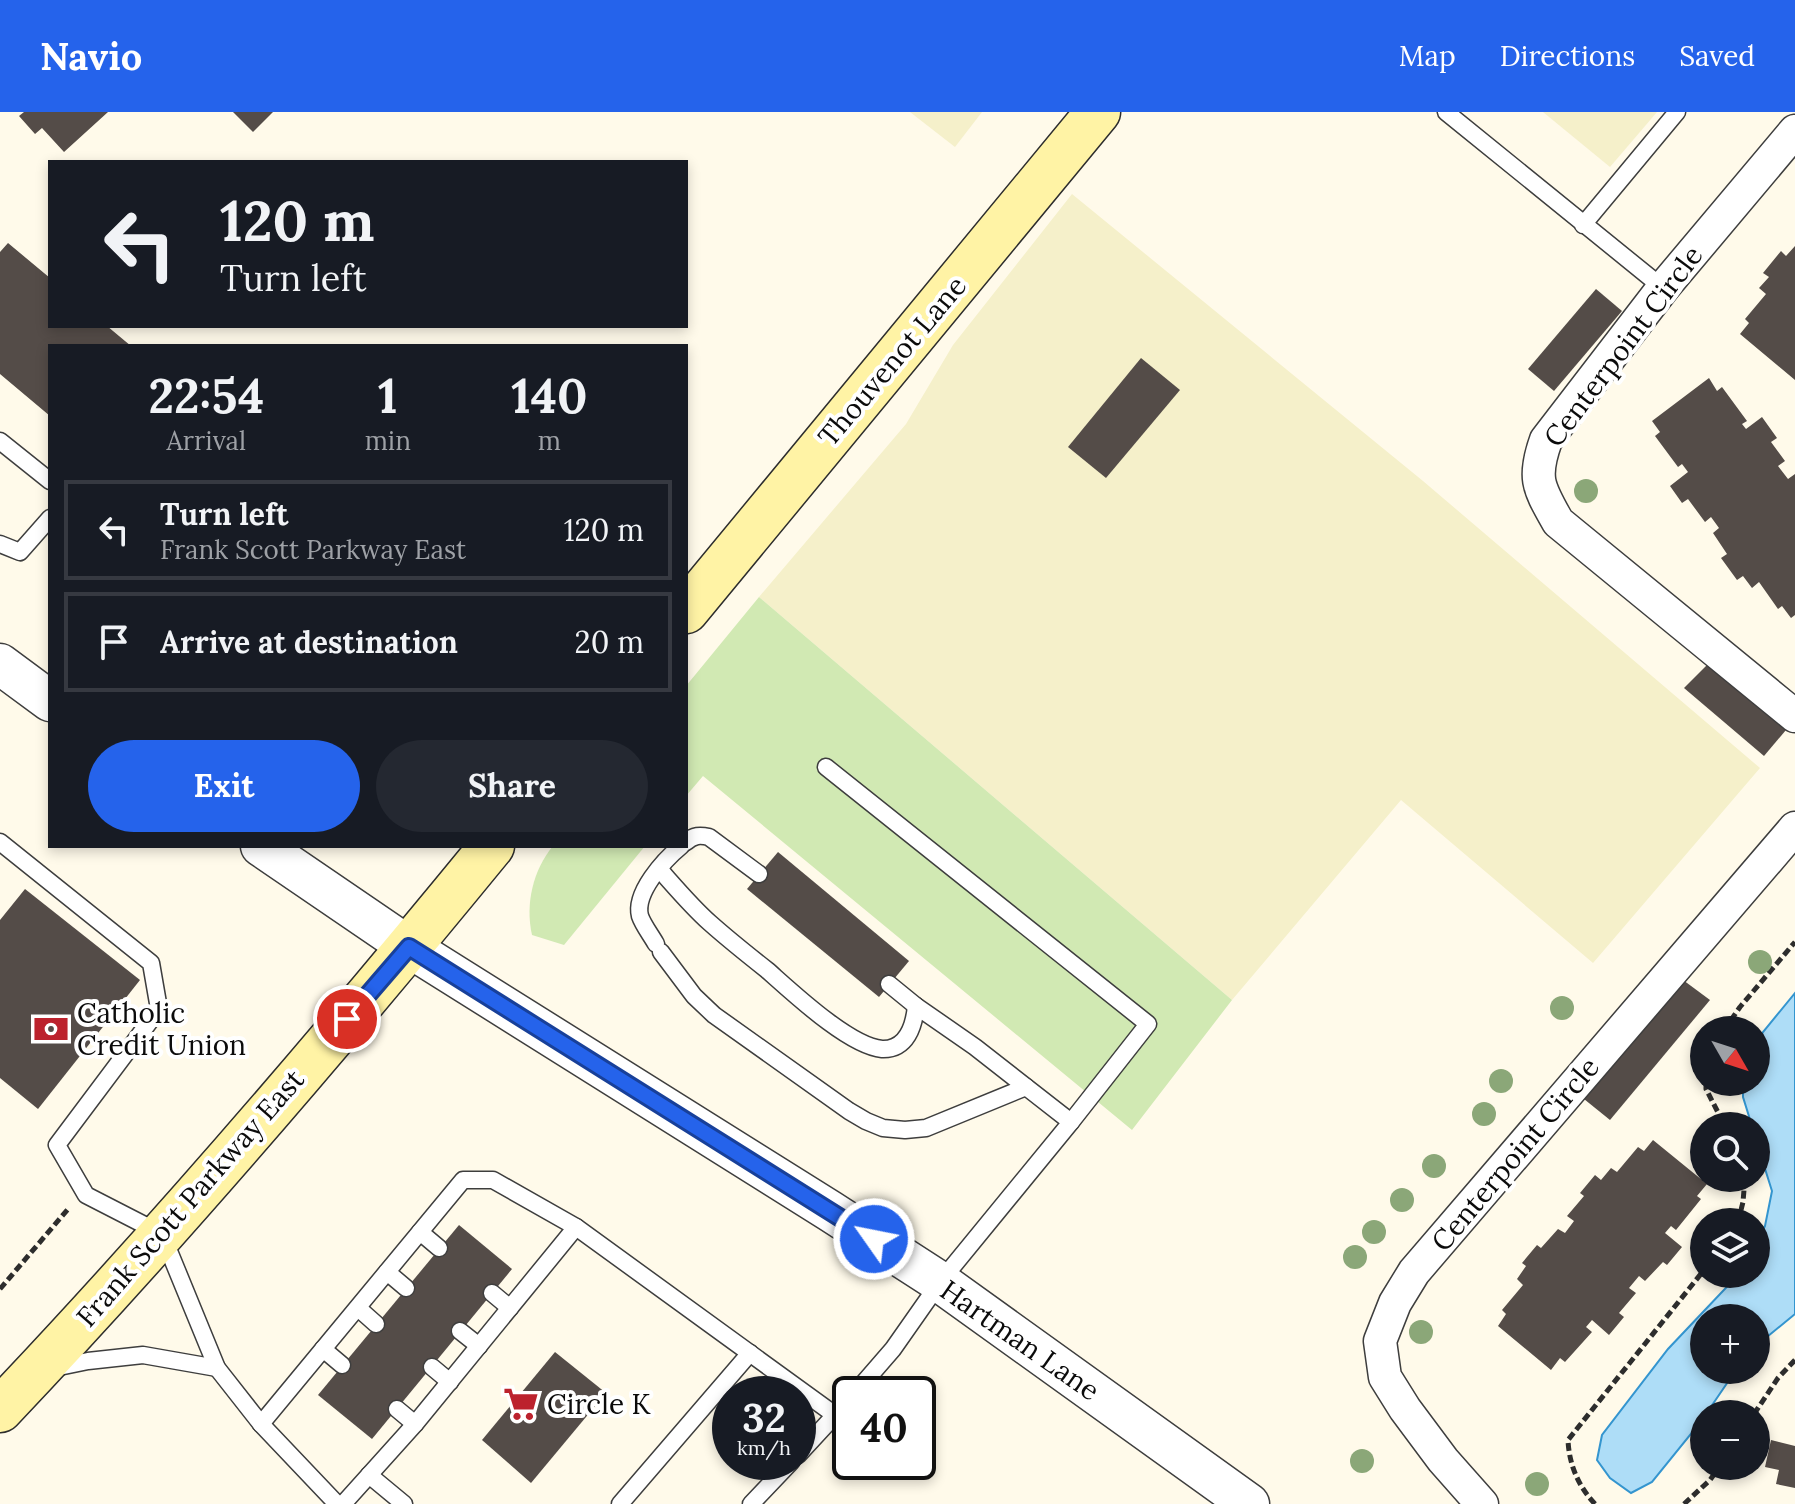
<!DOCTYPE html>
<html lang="en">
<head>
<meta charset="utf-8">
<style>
	:root { --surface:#171b24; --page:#242831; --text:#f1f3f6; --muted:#9ea1a6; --line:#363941; --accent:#2563eb }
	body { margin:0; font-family:Lora,serif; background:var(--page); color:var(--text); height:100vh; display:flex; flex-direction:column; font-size:30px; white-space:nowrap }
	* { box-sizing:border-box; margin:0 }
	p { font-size:26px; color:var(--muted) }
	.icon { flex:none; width:44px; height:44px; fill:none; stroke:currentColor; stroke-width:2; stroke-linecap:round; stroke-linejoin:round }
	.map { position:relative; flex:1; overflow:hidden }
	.details { position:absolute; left:48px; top:232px; width:640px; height:504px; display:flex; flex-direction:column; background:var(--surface); border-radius:0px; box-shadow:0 4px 12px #0003 }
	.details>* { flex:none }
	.banner { position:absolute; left:48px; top:48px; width:640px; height:168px; border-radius:0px; box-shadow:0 4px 12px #0003; background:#171b24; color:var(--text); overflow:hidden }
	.needle { width:52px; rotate:129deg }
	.buttons { position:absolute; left:1690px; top:904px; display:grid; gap:16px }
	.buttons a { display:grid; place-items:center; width:80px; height:80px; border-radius:50%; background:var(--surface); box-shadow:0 4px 12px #0003; font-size:40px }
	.speed { position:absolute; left:712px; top:1264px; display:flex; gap:16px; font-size:40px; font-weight:700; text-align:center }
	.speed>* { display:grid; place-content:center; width:104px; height:104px; border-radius:50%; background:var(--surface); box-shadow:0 4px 12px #0003; line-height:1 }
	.speed small { font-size:20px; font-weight:400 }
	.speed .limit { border:4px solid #111; border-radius:12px; background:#fff; color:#111 }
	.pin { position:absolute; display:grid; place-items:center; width:68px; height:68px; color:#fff; margin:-34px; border:4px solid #fff; border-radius:50%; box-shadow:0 2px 8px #0007 }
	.me { position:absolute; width:88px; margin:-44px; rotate:303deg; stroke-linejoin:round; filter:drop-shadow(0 0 6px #0008) }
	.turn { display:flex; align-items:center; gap:28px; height:168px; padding:0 40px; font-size:36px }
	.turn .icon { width:104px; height:104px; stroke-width:2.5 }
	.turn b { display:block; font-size:56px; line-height:68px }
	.eta { display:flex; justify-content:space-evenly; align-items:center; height:136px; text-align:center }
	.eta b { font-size:48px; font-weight:700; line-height:56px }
	.action { display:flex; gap:16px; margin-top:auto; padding:16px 40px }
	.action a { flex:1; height:92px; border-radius:48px; background:var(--accent); color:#fff; font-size:32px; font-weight:700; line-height:92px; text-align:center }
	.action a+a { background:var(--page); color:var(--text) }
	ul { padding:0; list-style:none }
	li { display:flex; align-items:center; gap:24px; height:100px; margin:0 16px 12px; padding:0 24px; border:4px solid var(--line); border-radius:0px }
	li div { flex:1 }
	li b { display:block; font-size:30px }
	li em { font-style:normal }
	header { display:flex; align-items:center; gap:48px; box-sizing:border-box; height:112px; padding:0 40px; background:var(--accent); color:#fff }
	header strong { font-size:38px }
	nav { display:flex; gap:44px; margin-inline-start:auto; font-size:28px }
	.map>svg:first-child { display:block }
	.farmland { fill:#f5f0ca }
	.green { fill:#d1e9b3 }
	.water { fill:#aeddf7; stroke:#3495cf; stroke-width:2 }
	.building { fill:#544c48 }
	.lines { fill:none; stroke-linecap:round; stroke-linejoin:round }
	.service-casing { stroke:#3e3e3e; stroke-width:19 }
	.minor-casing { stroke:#3e3e3e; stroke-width:35 }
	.tertiary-casing { stroke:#3e3e3e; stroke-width:43 }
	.secondary-casing { stroke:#2d2d2d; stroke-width:47 }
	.path { stroke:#2d2d2d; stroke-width:5; stroke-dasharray:8 4; stroke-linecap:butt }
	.service { stroke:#fff; stroke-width:16 }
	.minor { stroke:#fff; stroke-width:32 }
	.tertiary { stroke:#fff; stroke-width:40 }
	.secondary { stroke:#fff3a5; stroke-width:44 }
	.tree { fill:#8ba778 }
	.route-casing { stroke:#184099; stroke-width:20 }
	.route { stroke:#2563eb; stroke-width:14 }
	.labels { text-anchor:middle; stroke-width:8; stroke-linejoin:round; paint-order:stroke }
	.street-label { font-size:28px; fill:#0b0b0b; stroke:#fff }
	.poi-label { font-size:28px; fill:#0b0b0b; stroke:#fff; text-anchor:start }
</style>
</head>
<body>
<header>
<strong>Navio</strong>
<nav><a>Map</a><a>Directions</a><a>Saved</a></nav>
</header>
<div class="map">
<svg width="1795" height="1392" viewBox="0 0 1795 1392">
	<rect width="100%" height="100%" fill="#fffaea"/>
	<g class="farmland">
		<path d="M910,0H982L955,35Z"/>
		<path d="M1543,0H1657L1610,55Z"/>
		<path d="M1072,82L1423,369L1760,656L1593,851L1401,688L1232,888L759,485L906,312L953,233Z"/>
	</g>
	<g class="green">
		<path d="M759,485L1232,888L1132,1018L703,664L686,684V574Z"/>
		<path d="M553,734H645L564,833L532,823C525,792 533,758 553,734Z"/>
	</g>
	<path class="water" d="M1795,881V1202L1756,1234V1206H1704V1258H1736L1706,1302H1704L1699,1312L1652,1370L1631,1381L1610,1366L1597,1348L1602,1323L1668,1237L1739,1162H1756V1132L1765,1114L1772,1079L1756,1028V1014H1752L1743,985V970H1756V932L1763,920Z"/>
	<g class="building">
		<path d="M24,0H108L64,40L42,16L35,22L19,4Z"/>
		<path d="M233,0H273L253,20Z"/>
		<path d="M8,131L50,166V214H107L131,234H50V304L0,262V140Z"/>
		<path d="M1795,134V268L1740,222L1749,211L1745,207L1766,182L1759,176L1769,165L1763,161L1781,139L1786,144Z"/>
		<path d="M1596,177L1622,199L1554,279L1528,257Z"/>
		<path d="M1141,246L1180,278L1106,366L1068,335Z"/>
		<path d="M1709,266L1717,279L1722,275L1747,309L1742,312L1746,317L1762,305L1777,326L1771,330L1785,349L1778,354L1788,367L1795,362V503L1791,506L1782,494L1778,497L1759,470L1752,476L1743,464L1737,468L1721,446L1727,442L1713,421L1719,416L1711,405L1705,410L1688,387L1682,391L1670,374L1688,360L1682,352L1678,355L1655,324L1660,320L1652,309Z"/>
		<path d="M1708,552L1786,618L1764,644L1684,576Z"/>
		<path d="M778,740L909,849L879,885L747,777Z"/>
		<path d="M25,777L140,868L38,997L0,966V808Z"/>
		<path d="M1683,868L1710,888L1610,1008L1584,987Z"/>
		<path d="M1653,1028L1707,1072L1697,1084L1701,1087L1676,1118L1671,1114L1665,1121L1682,1135L1667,1153L1663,1150L1645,1169L1639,1164L1629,1176L1636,1181L1619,1201L1624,1205L1609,1223L1592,1208L1586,1215L1592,1220L1565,1250L1560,1246L1551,1258L1498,1214L1506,1202L1502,1198L1523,1173L1517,1167L1526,1154L1522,1151L1537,1133L1541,1136L1558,1117L1565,1121L1574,1109L1567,1104L1584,1084L1580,1081L1595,1063L1601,1068L1611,1056L1617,1060L1638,1035L1644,1039Z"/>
		<path d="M459,1113L512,1157L372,1327L318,1283Z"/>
		<path d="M555,1240L606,1281L531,1371L482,1328Z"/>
		<path d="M1771,1328L1795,1334V1376L1776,1372L1779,1358L1765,1355Z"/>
	</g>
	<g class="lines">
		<g class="service-casing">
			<g id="service">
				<path d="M1446,0L1663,176"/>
				<path d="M1583,113L1677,0"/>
				<path d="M0,329L50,369"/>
				<path d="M0,432L20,440L50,406"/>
				<path d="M826,655L1148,912L1071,1010"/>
				<path d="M0,730L151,851L159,897L57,1033L86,1083L162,1122L217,1256L261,1312L337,1392"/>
				<path d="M686,730C694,723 700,723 709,725L759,762"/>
				<path d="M660,758C676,776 692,795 710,811C728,827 748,843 767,858C792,880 849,934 882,937C907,938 914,914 916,894"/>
				<path d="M656,832C651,823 643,813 640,804C634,781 664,748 681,734"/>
				<path d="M661,840L694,884L714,903L849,999L866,1009L883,1016L905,1018L926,1016L1026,975"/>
				<path d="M576,1115L835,1303L798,1343"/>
				<path d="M420,1120L439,1136"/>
				<path d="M387,1160L406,1176"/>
				<path d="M492,1181L510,1196"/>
				<path d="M358,1196L376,1212"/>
				<path d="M460,1219L479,1234"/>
				<path d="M323,1237L342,1253"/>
				<path d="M432,1255L450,1270"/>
				<path d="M54,1256L88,1249L143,1243L217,1256"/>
				<path d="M854,1282L893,1237L940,1170L1071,1010L975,935L916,894L889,872"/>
				<path d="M397,1297L415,1312"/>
				<path d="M261,1312L463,1068H493L576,1115L415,1312L343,1392"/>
				<path d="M369,1363L404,1392"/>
				<path d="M620,1392L750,1241"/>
				<path d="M751,1392L791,1350"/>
			</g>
		</g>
		<g class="minor-casing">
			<g id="minor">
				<path d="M1795,19L1663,176L1546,328C1532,367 1539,376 1558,410L1795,604"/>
				<path d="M1482,1392L1443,1348L1405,1297L1385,1265L1380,1229L1395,1191L1414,1160L1795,716"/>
			</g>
		</g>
		<g class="tertiary-casing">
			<g id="tertiary">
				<path d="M0,552L50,589"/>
				<path d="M261,734L409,835L830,1099L940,1170L1249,1392"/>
			</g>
		</g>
		<g class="secondary-casing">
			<g id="secondary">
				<path d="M686,499L1098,0"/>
				<path d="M0,1298C172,1117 334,927 492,734"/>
			</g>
		</g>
		<g class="path">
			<path d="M1724,918L1740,895L1795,830"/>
			<path d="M1706,970V977L1725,1014"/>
			<path d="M1738,1110L1743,1090L1745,1066"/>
			<path d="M0,1177L68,1097"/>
			<path d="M1754,1302L1778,1266L1795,1248"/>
			<path d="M1595,1392C1578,1374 1569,1352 1568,1328L1704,1158"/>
			<path d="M1684,1392L1710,1368L1720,1354"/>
		</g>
		<use href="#service" class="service"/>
		<use href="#minor" class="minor"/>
		<use href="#tertiary" class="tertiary"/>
		<use href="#secondary" class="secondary"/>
	</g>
	<g class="tree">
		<circle cx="1586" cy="379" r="12"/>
		<circle cx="1760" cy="850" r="12"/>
		<circle cx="1562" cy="896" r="12"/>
		<circle cx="1501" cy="969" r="12"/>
		<circle cx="1484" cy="1002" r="12"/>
		<circle cx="1434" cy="1054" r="12"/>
		<circle cx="1402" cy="1088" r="12"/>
		<circle cx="1374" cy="1120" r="12"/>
		<circle cx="1355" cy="1145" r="12"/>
		<circle cx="1421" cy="1220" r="12"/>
		<circle cx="1362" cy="1349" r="12"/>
		<circle cx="1537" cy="1372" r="12"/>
	</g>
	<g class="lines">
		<g class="route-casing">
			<path id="route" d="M347,907L409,835L874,1127"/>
		</g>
		<use href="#route" class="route"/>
	</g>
	<defs>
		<g id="bank-bare" transform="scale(2.76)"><path d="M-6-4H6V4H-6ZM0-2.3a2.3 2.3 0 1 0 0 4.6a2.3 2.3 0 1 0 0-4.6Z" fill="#bc222d" stroke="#fff" stroke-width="2.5" paint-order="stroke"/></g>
		<g id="supermarket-bare" transform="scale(2.76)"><path d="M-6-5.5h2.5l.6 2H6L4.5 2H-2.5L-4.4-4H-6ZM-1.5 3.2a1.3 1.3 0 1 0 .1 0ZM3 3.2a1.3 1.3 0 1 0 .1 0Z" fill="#bc222d" stroke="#fff" stroke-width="2.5" paint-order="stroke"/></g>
	</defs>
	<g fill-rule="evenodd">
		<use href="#bank-bare" x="51" y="917"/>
		<use href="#supermarket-bare" x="521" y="1292"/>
	</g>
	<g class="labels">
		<g class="street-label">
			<text transform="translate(1623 234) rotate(-53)" y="10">Centerpoint Circle</text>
			<text transform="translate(892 249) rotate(-50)" y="10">Thouvenot Lane</text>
			<text transform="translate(1515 1042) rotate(-50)" y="10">Centerpoint Circle</text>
			<text transform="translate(190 1086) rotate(-49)" y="10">Frank Scott Parkway East</text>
			<text transform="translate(1020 1228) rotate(35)" y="10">Hartman Lane</text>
		</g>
		<g class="poi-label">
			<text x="77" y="911">Catholic<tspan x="77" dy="32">Credit Union</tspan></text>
			<text x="547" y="1302">Circle K</text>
		</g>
	</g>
</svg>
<div class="buttons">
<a><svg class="needle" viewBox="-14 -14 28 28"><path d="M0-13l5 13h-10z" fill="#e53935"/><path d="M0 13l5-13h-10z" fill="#9ea1a6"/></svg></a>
<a><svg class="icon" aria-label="search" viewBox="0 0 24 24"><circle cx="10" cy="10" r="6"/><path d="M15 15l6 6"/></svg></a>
<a><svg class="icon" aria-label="layers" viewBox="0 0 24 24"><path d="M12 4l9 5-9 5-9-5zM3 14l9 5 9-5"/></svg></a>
<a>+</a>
<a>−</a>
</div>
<div class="speed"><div>32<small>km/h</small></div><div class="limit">40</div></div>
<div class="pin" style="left:347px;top:907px;background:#d93025"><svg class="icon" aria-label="arrive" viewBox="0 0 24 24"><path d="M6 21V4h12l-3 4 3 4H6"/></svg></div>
<svg class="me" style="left:874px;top:1127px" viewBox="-20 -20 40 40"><circle r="17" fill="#2563eb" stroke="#fff" stroke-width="3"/><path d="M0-11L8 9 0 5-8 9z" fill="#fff"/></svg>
<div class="banner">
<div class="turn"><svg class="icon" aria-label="left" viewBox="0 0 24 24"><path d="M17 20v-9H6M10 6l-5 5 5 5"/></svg><div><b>120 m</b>Turn left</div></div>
</div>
<section class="details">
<div class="eta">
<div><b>22:54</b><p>Arrival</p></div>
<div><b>1</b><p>min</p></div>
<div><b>140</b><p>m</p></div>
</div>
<ul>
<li><svg class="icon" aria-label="left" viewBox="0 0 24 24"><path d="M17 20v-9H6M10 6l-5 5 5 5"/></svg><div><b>Turn left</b><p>Frank Scott Parkway East</p></div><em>120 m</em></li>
<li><svg class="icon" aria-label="arrive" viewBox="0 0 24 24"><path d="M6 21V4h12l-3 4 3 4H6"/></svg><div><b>Arrive at destination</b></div><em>20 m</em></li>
</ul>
<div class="action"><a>Exit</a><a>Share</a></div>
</section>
</div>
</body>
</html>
